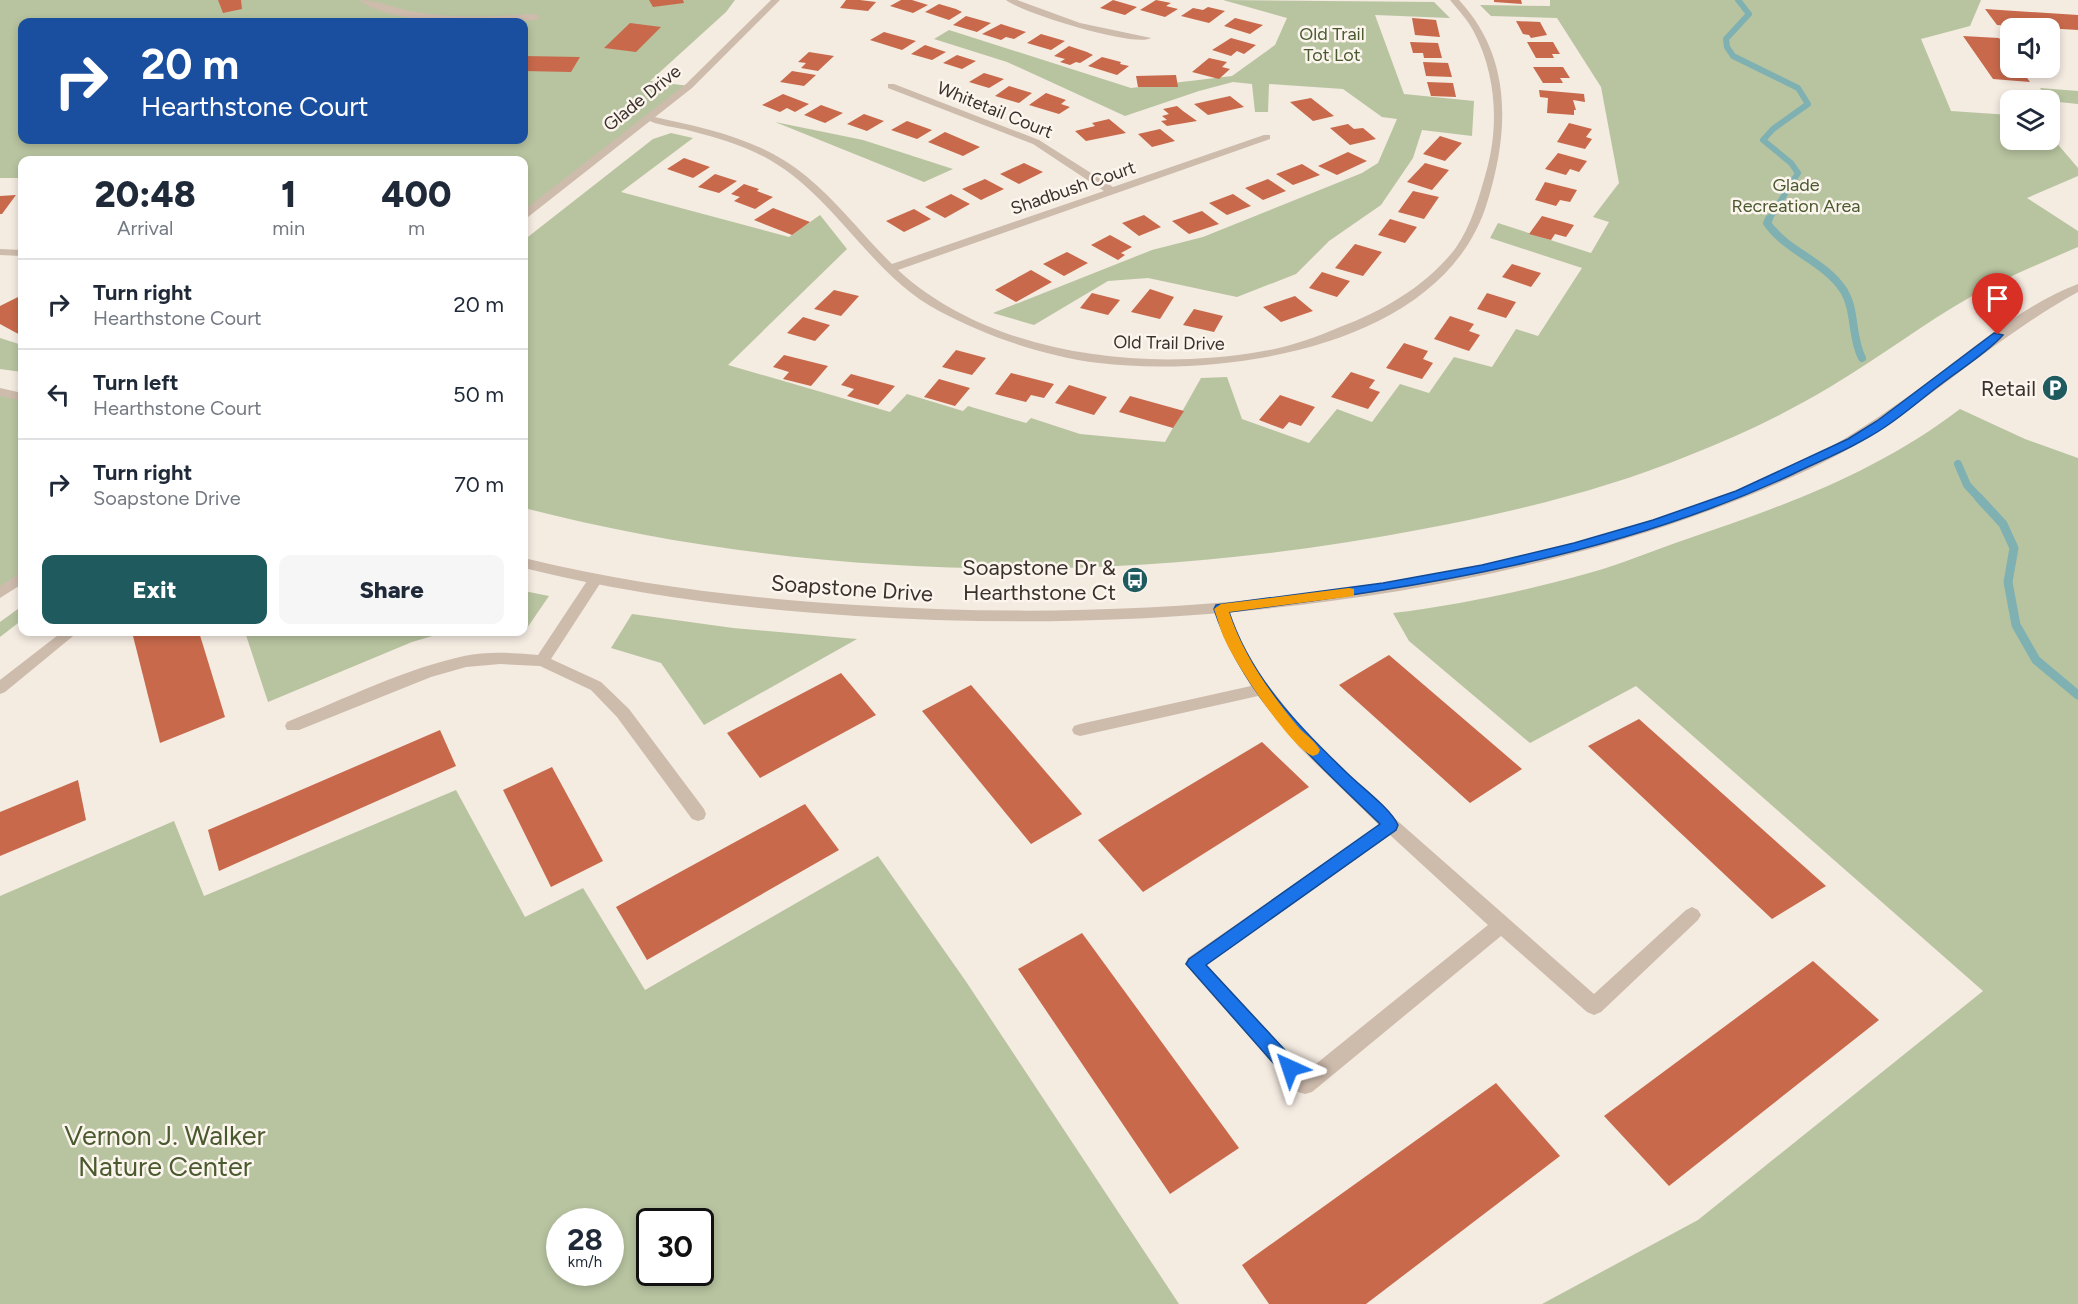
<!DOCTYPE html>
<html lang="en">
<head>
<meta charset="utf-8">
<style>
	:root { --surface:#fff; --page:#f6f6f7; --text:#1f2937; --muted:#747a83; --line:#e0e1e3; --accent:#1f5a5e }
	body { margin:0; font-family:Figtree,sans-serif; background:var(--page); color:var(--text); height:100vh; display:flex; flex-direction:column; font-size:22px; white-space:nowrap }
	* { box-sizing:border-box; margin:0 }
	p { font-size:20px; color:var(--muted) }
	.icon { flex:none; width:33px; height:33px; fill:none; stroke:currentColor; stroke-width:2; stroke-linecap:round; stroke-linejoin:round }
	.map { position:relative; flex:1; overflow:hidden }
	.sheet { position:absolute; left:18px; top:156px; width:510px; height:480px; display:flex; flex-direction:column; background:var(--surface); border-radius:12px; box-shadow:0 3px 9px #0003 }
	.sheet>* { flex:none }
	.guide { position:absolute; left:18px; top:18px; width:510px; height:126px; border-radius:12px; box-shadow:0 3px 9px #0003; background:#1a4fa0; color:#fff; overflow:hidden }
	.controls { position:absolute; left:2000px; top:18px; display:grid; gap:12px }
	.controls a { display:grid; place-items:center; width:60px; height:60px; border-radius:12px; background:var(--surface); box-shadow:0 3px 9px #0003; font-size:30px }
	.speed { position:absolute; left:546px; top:1208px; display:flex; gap:12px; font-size:30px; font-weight:700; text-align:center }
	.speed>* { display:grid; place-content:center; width:78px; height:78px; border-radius:50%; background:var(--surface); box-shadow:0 3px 9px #0003; line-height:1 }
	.speed small { font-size:15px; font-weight:400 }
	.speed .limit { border:3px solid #111; border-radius:9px; background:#fff; color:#111 }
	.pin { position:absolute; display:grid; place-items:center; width:51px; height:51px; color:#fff; margin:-62px -26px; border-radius:50% 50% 50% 0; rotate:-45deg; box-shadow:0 0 6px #0007 }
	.pin .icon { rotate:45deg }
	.me { position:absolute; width:66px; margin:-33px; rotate:318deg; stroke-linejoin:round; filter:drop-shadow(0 0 4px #0008) }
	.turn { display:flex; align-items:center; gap:21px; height:126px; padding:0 24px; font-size:27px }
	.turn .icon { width:78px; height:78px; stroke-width:2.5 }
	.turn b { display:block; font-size:42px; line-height:51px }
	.eta { display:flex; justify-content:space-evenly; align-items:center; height:102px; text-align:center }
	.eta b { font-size:36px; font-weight:800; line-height:42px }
	.primary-button { display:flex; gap:12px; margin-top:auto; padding:12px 24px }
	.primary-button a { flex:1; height:69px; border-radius:12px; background:var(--accent); color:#fff; font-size:24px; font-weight:800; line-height:69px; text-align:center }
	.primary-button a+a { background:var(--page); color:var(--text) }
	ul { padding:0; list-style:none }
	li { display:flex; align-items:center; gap:18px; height:90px; padding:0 24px; border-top:2px solid var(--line) }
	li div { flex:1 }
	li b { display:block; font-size:22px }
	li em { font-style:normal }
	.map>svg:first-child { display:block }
	.green { fill:#b8c4a0; fill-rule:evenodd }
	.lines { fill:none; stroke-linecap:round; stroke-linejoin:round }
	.stream-far2 { stroke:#7fb0b2; stroke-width:6 }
	.stream-far1 { stroke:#7fb0b2; stroke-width:8 }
	.stream { stroke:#7fb0b2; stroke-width:9 }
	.building { fill:#c8694b }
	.minor { fill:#cdbbac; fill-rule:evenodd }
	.tertiary { fill:#cdbbac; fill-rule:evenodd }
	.route { fill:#1a73e8; stroke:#114b97; stroke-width:1.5 }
	.slow { fill:#f59e0b }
	.labels { text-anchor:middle; stroke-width:5; stroke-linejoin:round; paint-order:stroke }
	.far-park-label { font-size:18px; fill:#4a5a2e; stroke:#fbf5ee }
	.far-street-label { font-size:18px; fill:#3b302b; stroke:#fbf5ee }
	.poi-label { font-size:22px; fill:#3b302b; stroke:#fbf5ee; text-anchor:end }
	.street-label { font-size:22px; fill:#3b302b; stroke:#fbf5ee }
	.near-park-label { font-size:27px; fill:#4a5a2e; stroke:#fbf5ee }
</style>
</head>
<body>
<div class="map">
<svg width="2078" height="1304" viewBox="0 0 2078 1304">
	<rect width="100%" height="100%" fill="#f4ebe1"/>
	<g class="green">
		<path d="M0,0H735L726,12L650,81L689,86L524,214V160H22V178H0ZM22,22H524V140H22Z"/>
		<path d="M1223,0L1434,2L1450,18L1375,15L1404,94L1474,101L1472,136L1422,130L1413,158L1381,205L1329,241L1296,274L1237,297L1148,278L1108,281L1034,325L993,313L1152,250L1203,237L1362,173L1378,163L1397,119L1382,117L1343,89L1269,84L1268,112H1255L1252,84L1233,82L1199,91L1125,116L1007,62L934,39L949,30L1131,88L1232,76L1275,45L1287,18Z"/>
		<path d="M1550,0H1981L1970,26L1921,39L1951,111L2010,115V140H2049V134L2078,168V176L2027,198L2078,231V247C2043,262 2008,277 1974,295C1924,323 1879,358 1830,387C1785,414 1738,436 1690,455C1605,490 1513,512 1423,529C1128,586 815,583 524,508V240L653,139L671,133L693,138L621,192L789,237L820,215L847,249L728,365L890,412L907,394L963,411L968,406L1026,423L1031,418L1080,434L1165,442L1201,378L1227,377L1242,419L1309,443L1337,409L1372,422L1400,384L1429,393L1454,357L1492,367L1516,329L1538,336L1582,268L1490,238L1498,223L1591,253L1609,222L1593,217L1619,183L1601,87L1557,18L1491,16L1480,5L1550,6Z"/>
		<path d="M2040,88L2078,91V104L2049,101Z"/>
		<path d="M775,122L863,140L953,169L924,182Z"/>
		<path d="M0,338L22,345V372L0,369Z"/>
		<path d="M0,392L22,397V577L0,593Z"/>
		<path d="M1960,409L2025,439L2078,458V1304H1542L1698,1220L1983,991L1636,686L1530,743L1409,641L1393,613C1459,605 1525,591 1589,573C1622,564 1654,550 1687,539C1786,505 1876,473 1960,409Z"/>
		<path d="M524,591L549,596L525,631H524Z"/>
		<path d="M22,606V620L0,637V622Z"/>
		<path d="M632,614L733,628L857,639L704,725L661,663L611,648Z"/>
		<path d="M245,632H446L412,642L268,702Z"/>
		<path d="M456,790L525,917L583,888L645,990L878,856L967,983L1179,1304H0V896L174,821L204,896ZM560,1221H610V1272H560ZM650,1221H700V1272H650Z"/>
	</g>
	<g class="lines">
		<path class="stream-far2" d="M1738,0L1749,14L1726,39L1727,47L1733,56L1798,88L1808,104L1773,129L1763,140L1791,163L1798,173L1768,221"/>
		<g class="stream-far1">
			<path d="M1769,219L1767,223C1787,252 1825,261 1844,291C1856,311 1851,337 1862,358"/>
			<path d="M1958,464L1967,485L1981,500"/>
		</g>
		<path class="stream" d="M1979,498L2003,524L2014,548L2008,582L2016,625L2036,660L2078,695"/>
	</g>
	<g class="building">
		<path d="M218,0H241L242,9L223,13Z"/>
		<path d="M649,0H683L684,3L653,7Z"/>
		<path d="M846,0H860L876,2L868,11L840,8Z"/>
		<path d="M901,0H912L928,5L913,13L890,6Z"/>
		<path d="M1113,0L1137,7L1125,15L1100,8Z"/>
		<path d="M1156,0L1171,3L1166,6L1178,9L1165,17L1140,10Z"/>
		<path d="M1494,0H1521L1522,4L1494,2Z"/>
		<path d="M939,4L956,9L962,12L949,20L925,12Z"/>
		<path d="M1208,7L1225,11L1209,23L1181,16L1193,8L1203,10Z"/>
		<path d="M1985,9L2078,15V30L1997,25Z"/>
		<path d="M966,16L991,23L977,32L953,25Z"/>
		<path d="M1235,18L1263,25L1250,34L1224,26Z"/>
		<path d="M1412,18L1436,20L1440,37L1415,35Z"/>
		<path d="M1516,21L1540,22L1547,35L1531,38L1529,35L1523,34Z"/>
		<path d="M630,23L661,27L636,52L604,48Z"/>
		<path d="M1001,24L1026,32L1014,39L1006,37L1001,40L982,34Z"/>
		<path d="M884,32L916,41L902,50L870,40Z"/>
		<path d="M1041,34L1065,41L1051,50L1027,43Z"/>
		<path d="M1963,36L1999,38L2010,54V68H2020L2030,82L1993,79Z"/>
		<path d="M1231,38L1256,45L1244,54L1237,51L1231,56L1212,50Z"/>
		<path d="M1410,42L1438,43L1442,58H1424L1423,53H1413Z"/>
		<path d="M1527,42H1553L1560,54H1552L1554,58H1536Z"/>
		<path d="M925,45L946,52L932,60L911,54Z"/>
		<path d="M1069,46L1087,52L1093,55L1080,63L1076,62L1070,65L1060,62L1065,59L1054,56Z"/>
		<path d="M809,52L834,56L818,71L801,68L806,63L798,62Z"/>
		<path d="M957,55L976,61L962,69L943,63Z"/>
		<path d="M524,56L580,57L571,72L524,71Z"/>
		<path d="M1102,57L1121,62L1120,64L1129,66L1117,75L1088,66Z"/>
		<path d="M1209,58L1227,62L1222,67L1230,69L1219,79L1192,72Z"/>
		<path d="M1423,62L1448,63L1452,77L1426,76Z"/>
		<path d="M1533,67H1563L1570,78H1560L1563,83H1543Z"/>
		<path d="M792,71L816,75L804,86L780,82Z"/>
		<path d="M984,73L1004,79L989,88L969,82Z"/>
		<path d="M1176,75L1178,87H1138L1136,76Z"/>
		<path d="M1427,82L1453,83L1456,97L1431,96Z"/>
		<path d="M1009,86L1032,93L1019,103L995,96Z"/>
		<path d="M1539,90L1584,94L1585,102L1573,100L1576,110H1574V115L1547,113L1548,98L1540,97Z"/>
		<path d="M1046,93L1066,100L1061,104L1070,107L1059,114L1029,105Z"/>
		<path d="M783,94L809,104L795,112L787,108L780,112L762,105Z"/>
		<path d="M1230,96L1244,107L1208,115L1194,104Z"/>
		<path d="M1311,98L1334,116L1313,121L1290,102Z"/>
		<path d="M821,105L843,113L825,123L804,115Z"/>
		<path d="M1177,106L1183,111L1197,121L1167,126L1161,121L1167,120L1162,116L1169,114L1163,109Z"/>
		<path d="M864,114L884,121L867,131L847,124Z"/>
		<path d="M1109,119L1126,133L1086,141L1075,131L1095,126L1092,123Z"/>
		<path d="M907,121L932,130L917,139L891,130Z"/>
		<path d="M1569,123L1592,129L1586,137L1592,139L1585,149L1557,142Z"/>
		<path d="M1348,124L1354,129L1363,128L1376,139L1350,145L1330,128Z"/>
		<path d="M1160,129L1175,141L1152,147L1138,134Z"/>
		<path d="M945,132L980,147L963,156L928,142Z"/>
		<path d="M1440,136L1462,143L1445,161L1423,154Z"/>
		<path d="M1348,152L1367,161L1337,175L1318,166Z"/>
		<path d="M1558,153L1587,161L1579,172L1570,169L1566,175L1545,169Z"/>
		<path d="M684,158L710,167L693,178L667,169Z"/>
		<path d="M1024,163L1043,172L1019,184L1000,174Z"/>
		<path d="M1425,163L1449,170L1432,190L1407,182Z"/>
		<path d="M1302,164L1320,175L1293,185L1276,174Z"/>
		<path d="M715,174L737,181L719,193L698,187Z"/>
		<path d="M985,179L1004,189L981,200L962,189Z"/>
		<path d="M1268,179L1286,191L1263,200L1245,188Z"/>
		<path d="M1545,182L1577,190L1570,202L1560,200L1556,206L1535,200Z"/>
		<path d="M744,184L759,189L757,191L773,197L755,209L734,201L740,197L731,194Z"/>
		<path d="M1413,191L1439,197L1424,219L1398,212Z"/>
		<path d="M951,194L970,204L945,218L925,207Z"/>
		<path d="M1233,194L1251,206L1227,215L1209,203Z"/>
		<path d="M16,195L2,214H0V196Z"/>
		<path d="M773,208L810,222L792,235L754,220Z"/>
		<path d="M914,209L931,219L904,232L886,221Z"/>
		<path d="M1202,211L1219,224L1189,234L1172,221Z"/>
		<path d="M1144,215L1161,227L1139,236L1122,223Z"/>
		<path d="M1542,216L1574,225L1566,237L1555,234L1551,240L1529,234Z"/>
		<path d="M1390,219L1417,227L1405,243L1378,235Z"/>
		<path d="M1110,235L1132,247L1121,253L1125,255L1118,260L1091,245Z"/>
		<path d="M1355,244L1382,252L1363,276L1335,268Z"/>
		<path d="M1067,252L1088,263L1064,276L1043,264Z"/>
		<path d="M1512,264L1541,273L1531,287L1502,277Z"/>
		<path d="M1031,270L1052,282L1016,302L995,290Z"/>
		<path d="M1322,272L1350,281L1337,297L1309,288Z"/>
		<path d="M1150,289L1174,297L1160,319L1131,312Z"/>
		<path d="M834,290L859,296L841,316L814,309Z"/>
		<path d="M1092,293L1120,300L1108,315L1080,308Z"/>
		<path d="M1487,293L1516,302L1506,318L1477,309Z"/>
		<path d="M20,296L22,297V336L0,324V306Z"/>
		<path d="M1295,296L1313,311L1281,322L1263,307Z"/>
		<path d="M1194,309L1223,316L1214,332L1183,325Z"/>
		<path d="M1450,316L1474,324L1469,331L1480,335L1469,351L1434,339Z"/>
		<path d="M803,317L830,325L815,341L787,333Z"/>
		<path d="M1404,343L1428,351L1423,359L1433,363L1422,379L1386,368Z"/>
		<path d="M956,350L986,358L972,375L942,367Z"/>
		<path d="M784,355L828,366L811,386L783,379L789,372L773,367Z"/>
		<path d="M1351,372L1375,380L1369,388L1380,392L1368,409L1331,397Z"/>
		<path d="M1011,373L1054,384L1044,398L1031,395L1026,402L995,394Z"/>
		<path d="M851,374L895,386L878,405L847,396L854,389L841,385Z"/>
		<path d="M939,379L970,388L955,406L924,397Z"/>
		<path d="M1069,385L1107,397L1094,415L1055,403Z"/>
		<path d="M1280,395L1315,407L1301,426L1289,422L1283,429L1259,420Z"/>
		<path d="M1130,396L1184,411L1173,428L1119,412Z"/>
		<path d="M132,632H199L225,717L160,743Z"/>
		<path d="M1389,655L1522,769L1470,803L1339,685Z"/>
		<path d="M841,673L876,715L760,778L727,733Z"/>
		<path d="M971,685L1082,814L1031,844L922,711Z"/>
		<path d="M1639,719L1826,886L1772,919L1588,746Z"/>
		<path d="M440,730L456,766L219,871L208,830Z"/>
		<path d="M1262,742L1309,787L1143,892L1098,840Z"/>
		<path d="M552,767L603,861L551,887L503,790Z"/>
		<path d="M78,780L86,820L0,856V812Z"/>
		<path d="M805,804L839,850L647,960L616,907Z"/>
		<path d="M1082,933L1239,1148L1170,1194L1018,969Z"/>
		<path d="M1813,961L1879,1020L1669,1186L1604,1116Z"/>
		<path d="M1496,1083L1560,1156L1366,1304H1269L1242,1265Z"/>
	</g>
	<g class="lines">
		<g class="minor">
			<path d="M359,0C380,0 401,11 423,13C460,19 499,16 536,14L540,17L536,20C490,21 396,28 359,0Z"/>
			<path d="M1006,0H1017L1080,23L1151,38C1136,48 1022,13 1006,0Z"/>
			<path d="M1450,0H1459C1513,58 1509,132 1487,203C1443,347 1227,378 1099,363C1044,356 988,337 939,311C871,275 837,199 770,160C746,146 718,138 691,131C677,127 658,126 645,119L650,116C705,128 762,139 806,176C838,202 863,236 892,264L1104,191L1033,144L888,88V84H894L1039,140L1113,187L1264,135H1270V139L898,270C989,354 1140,372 1258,352C1286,348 1314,338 1340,327C1383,311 1426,286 1455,249C1472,225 1479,197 1487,169C1499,125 1496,74 1474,32C1468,20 1459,11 1450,0Z"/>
			<path d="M0,249L22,250V256L0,255Z"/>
			<path d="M596,574L603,579L551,659L601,682L629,709L704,809L706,814L704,819L698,821L692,819L617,717L591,690L540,666L500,664L466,667L431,677L299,730H287L285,726L287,722C345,699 404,669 464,656C489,651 514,653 538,655L591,575Z"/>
			<path d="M1221,604L1228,609L1243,645L1261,676L1310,738L1367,794L1594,994L1686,910L1692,907L1698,910L1701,915L1698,920L1601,1012L1594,1015L1587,1012L1501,936L1312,1092L1305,1094L1298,1092L1185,964L1188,958L1379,825L1299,747L1258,696L1080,736L1074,734L1072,730L1074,726L1080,724L1251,686L1228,646L1214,609ZM1390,835L1488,925L1306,1072L1207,965Z"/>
			<path d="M62,632H78L5,692L0,694V680Z"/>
		</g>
		<g class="tertiary">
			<path d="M771,0H780L692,88L528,217L524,218V210L686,84Z"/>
			<path d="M2078,284V292C1984,343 1909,423 1812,468C1528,601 1166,636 856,616C744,609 633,595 524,568V558C633,585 744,598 856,605C1155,625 1497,594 1774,475C1835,449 1888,412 1941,372C1983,340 2028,303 2078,284Z"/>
			<path d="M0,388L22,393V401L0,396Z"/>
			<path d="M22,572V584L0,598V586Z"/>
		</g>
	</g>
	<path class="route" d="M1994,333L2003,335C1985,355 1957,371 1936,388C1919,401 1903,415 1885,427C1857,446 1824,459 1793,474C1615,557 1422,587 1229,612C1250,677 1299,727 1347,773C1361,787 1390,808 1398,825L1396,830L1206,965L1296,1062L1298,1068L1296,1074L1290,1077L1283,1074L1186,964L1189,959L1380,824C1315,761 1243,698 1214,609L1216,605L1383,583L1482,565L1574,543L1653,520L1736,491L1848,439L1877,421Z"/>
	<path class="slow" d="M1349,588L1354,589V596L1229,612C1243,655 1271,695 1300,729C1307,736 1315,741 1320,750L1318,754L1313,756C1291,749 1235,663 1225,640C1220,630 1218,619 1214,609L1221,604Z"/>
	<defs>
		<g id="parking-disc" transform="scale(1.35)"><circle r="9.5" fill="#1f5a5e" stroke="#fbf5ee"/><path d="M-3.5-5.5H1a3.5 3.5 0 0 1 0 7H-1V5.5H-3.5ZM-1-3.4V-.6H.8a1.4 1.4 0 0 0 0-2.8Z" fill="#fff"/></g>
		<g id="bus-disc" transform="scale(1.35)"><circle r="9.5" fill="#1f5a5e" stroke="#fbf5ee"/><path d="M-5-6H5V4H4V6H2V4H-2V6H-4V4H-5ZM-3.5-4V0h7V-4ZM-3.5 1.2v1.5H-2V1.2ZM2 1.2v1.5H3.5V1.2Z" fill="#fff"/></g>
	</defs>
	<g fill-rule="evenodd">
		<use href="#parking-disc" x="2055" y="388"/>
		<use href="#bus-disc" x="1135" y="580"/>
	</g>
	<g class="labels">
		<g class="far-park-label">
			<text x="1332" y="40">Old Trail<tspan x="1332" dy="21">Tot Lot</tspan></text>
			<text x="1796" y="191">Glade<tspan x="1796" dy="21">Recreation Area</tspan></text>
		</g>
		<g class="far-street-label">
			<text transform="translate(642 98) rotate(-39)" y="6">Glade Drive</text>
			<text transform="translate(995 110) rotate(22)" y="6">Whitetail Court</text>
			<text transform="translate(1073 188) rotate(-19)" y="6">Shadbush Court</text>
			<text transform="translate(1169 343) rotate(1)" y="6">Old Trail Drive</text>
		</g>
		<g class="poi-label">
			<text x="2036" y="396">Retail</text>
			<text x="1116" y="575">Soapstone Dr &amp;<tspan x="1116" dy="25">Hearthstone Ct</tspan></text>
		</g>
		<g class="street-label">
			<text transform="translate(852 588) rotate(4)" y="8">Soapstone Drive</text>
		</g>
		<g class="near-park-label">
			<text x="165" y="1145">Vernon J. Walker<tspan x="165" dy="31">Nature Center</tspan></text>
		</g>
	</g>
</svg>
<div class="controls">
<a><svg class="icon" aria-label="sound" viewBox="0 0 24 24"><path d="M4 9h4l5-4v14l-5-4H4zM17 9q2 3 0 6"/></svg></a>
<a><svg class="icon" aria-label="layers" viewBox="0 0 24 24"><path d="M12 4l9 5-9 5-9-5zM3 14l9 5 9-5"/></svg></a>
</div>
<div class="speed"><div>28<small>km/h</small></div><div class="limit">30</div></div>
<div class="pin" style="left:1998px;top:335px;background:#d93025"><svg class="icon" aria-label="arrive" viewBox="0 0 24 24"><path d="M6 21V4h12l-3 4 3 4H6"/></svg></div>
<svg class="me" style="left:1290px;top:1068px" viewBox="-20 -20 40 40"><path d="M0-17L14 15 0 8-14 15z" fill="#1a73e8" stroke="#fff" stroke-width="4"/></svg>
<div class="guide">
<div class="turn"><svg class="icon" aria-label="right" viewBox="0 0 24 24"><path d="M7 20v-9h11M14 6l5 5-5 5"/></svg><div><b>20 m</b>Hearthstone Court</div></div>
</div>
<section class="sheet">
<div class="eta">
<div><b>20:48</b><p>Arrival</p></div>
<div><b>1</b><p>min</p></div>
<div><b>400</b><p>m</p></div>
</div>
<ul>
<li><svg class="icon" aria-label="right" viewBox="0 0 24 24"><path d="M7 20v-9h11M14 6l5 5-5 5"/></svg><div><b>Turn right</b><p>Hearthstone Court</p></div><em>20 m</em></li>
<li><svg class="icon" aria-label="left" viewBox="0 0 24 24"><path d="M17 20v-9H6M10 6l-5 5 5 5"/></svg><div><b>Turn left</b><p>Hearthstone Court</p></div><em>50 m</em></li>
<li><svg class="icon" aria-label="right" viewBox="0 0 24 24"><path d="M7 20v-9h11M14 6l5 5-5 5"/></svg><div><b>Turn right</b><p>Soapstone Drive</p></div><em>70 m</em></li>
</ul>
<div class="primary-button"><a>Exit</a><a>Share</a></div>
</section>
</div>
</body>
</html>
